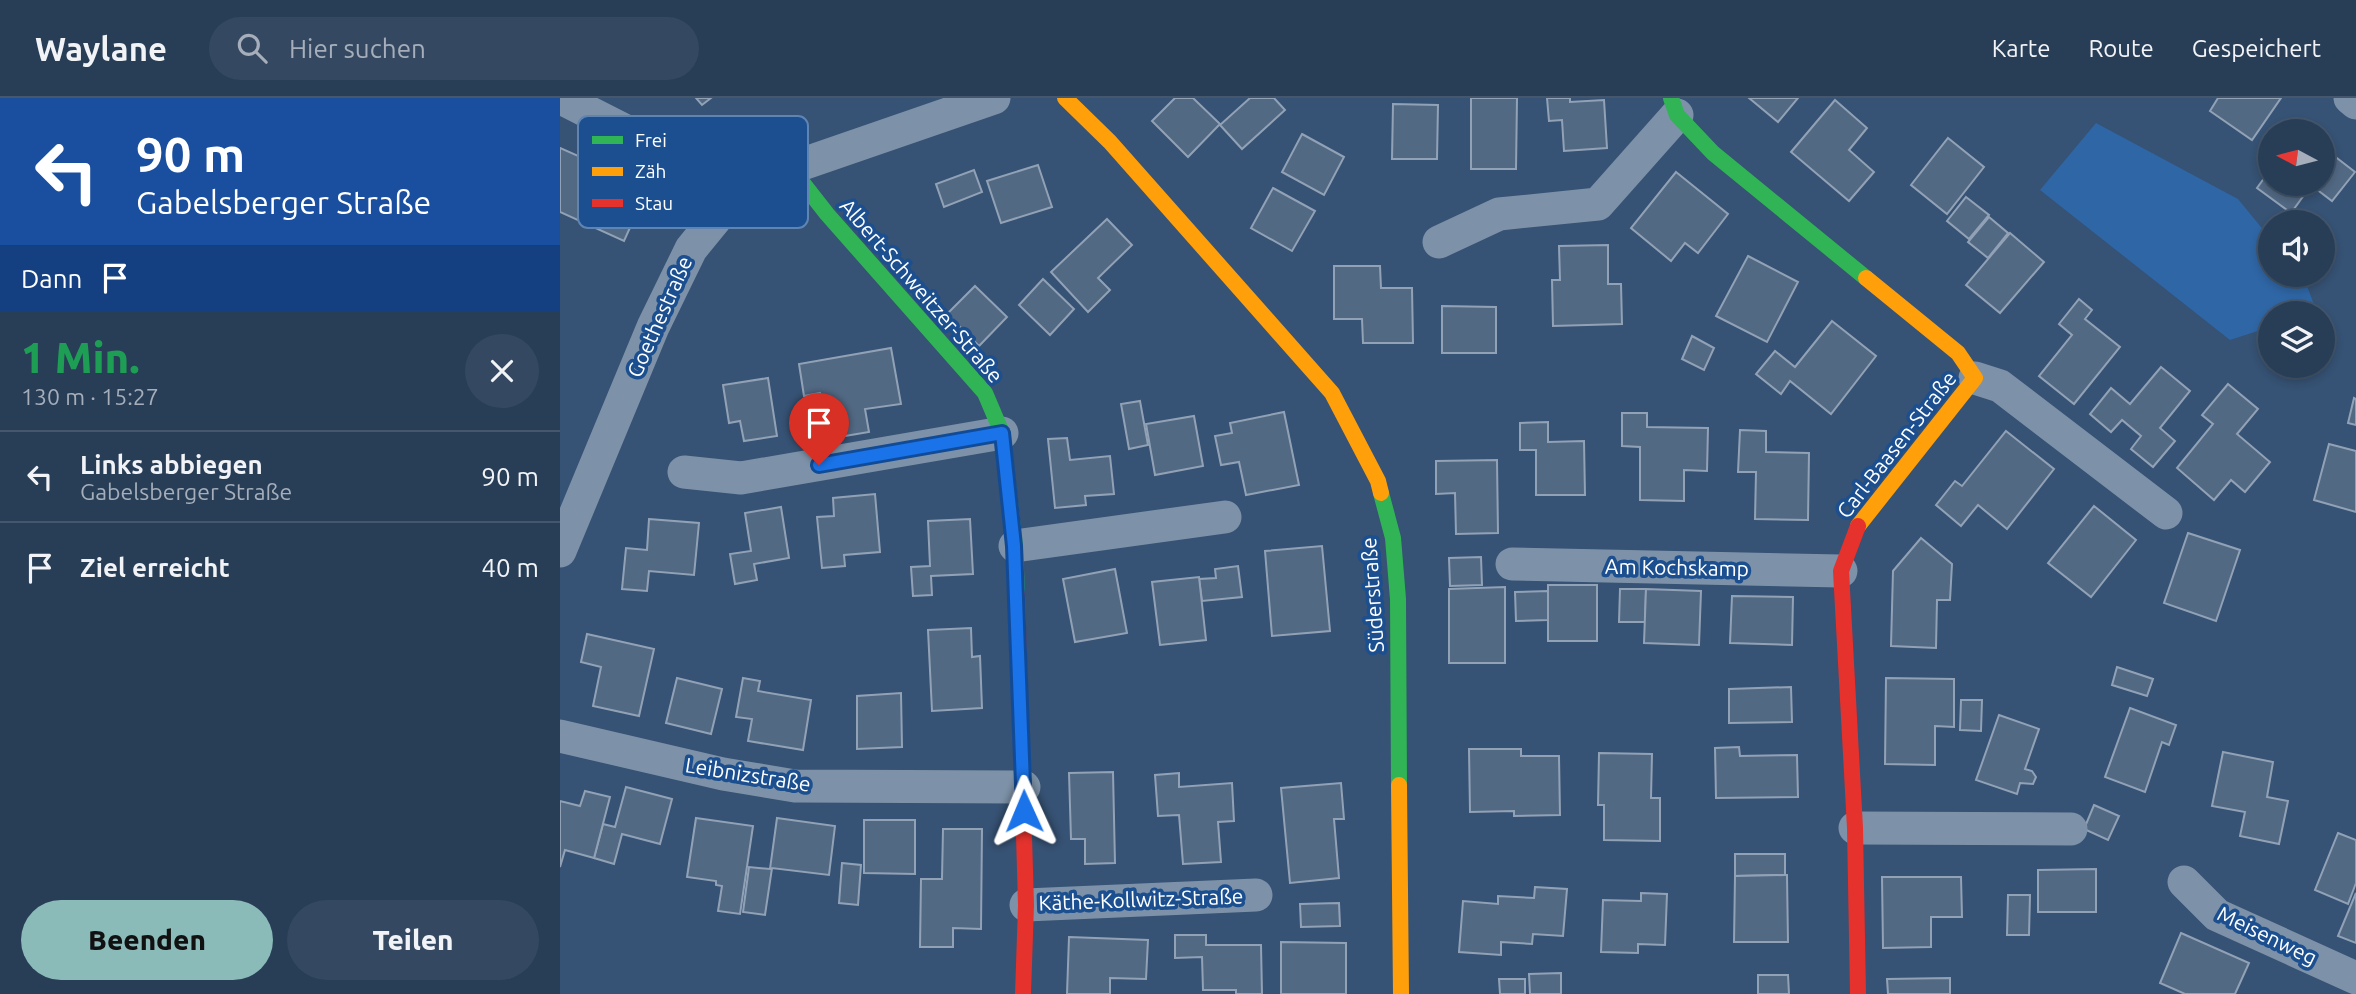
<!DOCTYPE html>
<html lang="de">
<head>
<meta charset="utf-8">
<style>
	:root { --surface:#283e57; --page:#344961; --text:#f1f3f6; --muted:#a5aeba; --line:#44576d; --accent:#8bbbb9 }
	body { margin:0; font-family:Ubuntu,sans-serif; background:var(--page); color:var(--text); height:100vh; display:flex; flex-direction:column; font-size:26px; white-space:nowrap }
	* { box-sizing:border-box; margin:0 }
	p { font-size:23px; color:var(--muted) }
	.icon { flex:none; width:38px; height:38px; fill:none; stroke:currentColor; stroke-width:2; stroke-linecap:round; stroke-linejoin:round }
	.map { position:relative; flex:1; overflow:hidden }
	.details { display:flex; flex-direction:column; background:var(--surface); width:560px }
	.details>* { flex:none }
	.banner { background:#1a4fa0; color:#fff; overflow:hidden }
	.needle { width:46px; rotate:277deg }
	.controls { position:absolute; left:1698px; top:21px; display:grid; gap:14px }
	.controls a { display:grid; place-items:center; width:77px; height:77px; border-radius:50%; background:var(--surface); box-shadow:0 4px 10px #0003,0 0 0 2px var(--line); font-size:35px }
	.pin { position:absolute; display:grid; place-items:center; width:60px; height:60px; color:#fff; margin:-72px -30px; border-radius:50% 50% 50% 0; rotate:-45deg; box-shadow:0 0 7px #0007 }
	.pin .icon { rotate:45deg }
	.me { position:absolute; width:77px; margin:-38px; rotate:359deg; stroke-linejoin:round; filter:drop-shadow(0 0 5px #0008) }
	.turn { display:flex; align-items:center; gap:24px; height:147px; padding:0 21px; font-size:32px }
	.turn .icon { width:91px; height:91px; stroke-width:2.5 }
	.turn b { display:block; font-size:49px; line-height:60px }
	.then { display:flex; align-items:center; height:66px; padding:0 21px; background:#0003; gap:14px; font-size:26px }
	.round { display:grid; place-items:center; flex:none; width:74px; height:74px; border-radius:37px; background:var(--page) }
	.head { display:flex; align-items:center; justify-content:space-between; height:119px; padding:0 21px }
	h1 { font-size:42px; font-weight:800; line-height:52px; color:#1e9e55 }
	.cta { display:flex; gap:14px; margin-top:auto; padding:14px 21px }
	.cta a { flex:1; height:80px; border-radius:42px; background:var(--accent); color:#111; font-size:28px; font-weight:800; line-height:80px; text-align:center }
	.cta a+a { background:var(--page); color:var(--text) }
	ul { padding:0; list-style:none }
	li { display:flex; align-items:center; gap:21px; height:91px; padding:0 21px; border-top:2px solid var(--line) }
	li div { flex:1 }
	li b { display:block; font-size:26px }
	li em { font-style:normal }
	header { display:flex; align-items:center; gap:42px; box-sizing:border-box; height:98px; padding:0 35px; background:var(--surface); border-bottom:2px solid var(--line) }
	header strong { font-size:33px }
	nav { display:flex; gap:38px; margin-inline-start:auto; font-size:24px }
	.search { width:490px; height:63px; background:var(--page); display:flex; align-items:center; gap:18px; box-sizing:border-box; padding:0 24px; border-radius:38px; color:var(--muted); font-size:26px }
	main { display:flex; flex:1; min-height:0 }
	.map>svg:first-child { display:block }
	.green { fill:#2f66a5 }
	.building { fill:#526984; stroke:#92a2b6; stroke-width:2 }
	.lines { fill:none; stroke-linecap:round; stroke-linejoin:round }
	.street { stroke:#7d92a8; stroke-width:33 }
	.fast { stroke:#30b455; stroke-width:16 }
	.slow { stroke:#ff9f0a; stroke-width:16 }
	.jam { stroke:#e5322d; stroke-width:16 }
	.route-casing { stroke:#114b97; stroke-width:18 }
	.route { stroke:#1a73e8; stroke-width:12 }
	.labels { text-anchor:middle; stroke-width:7; stroke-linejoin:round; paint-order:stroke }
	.street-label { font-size:21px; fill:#fff; stroke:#1b4f8f }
	.key { fill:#1b4f8f; stroke:#5f84b1; stroke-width:2 }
	.key-label { font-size:19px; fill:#fff }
</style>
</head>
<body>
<header>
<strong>Waylane</strong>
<div class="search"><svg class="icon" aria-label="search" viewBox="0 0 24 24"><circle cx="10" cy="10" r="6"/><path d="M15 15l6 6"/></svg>Hier suchen</div>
<nav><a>Karte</a><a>Route</a><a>Gespeichert</a></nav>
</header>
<main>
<section class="details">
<div class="banner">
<div class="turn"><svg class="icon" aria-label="left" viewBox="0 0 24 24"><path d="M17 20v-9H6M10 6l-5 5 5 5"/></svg><div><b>90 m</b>Gabelsberger Straße</div></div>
<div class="then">Dann<svg class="icon" aria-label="arrive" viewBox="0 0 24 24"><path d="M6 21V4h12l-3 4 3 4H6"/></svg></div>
</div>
<div class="head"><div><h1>1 Min.</h1><p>130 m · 15:27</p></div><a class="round"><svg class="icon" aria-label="close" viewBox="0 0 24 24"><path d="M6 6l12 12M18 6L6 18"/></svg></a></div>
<ul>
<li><svg class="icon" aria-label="left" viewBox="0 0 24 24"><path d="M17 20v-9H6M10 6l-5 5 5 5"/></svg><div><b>Links abbiegen</b><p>Gabelsberger Straße</p></div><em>90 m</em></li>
<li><svg class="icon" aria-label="arrive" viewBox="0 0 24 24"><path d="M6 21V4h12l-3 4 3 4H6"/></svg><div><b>Ziel erreicht</b></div><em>40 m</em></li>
</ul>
<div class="cta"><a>Beenden</a><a>Teilen</a></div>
</section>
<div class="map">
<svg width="1796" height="896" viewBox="0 0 1796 896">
	<rect width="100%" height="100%" fill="#365274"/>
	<path class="green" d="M1536,25L1678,101L1710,140V177H1740L1745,183L1757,214L1710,215V229L1670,242L1480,92Z"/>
	<g class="building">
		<path d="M136,0H151L142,7Z"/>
		<path d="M615,0H633L660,26L628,59L592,23Z"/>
		<path d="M690,0H714L725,12L682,51L660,27Z"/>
		<path d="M911,0H957L956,71H911Z"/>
		<path d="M987,0H1010V4L1044,2L1047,50L1004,53L1002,22L989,23Z"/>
		<path d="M1189,0H1238L1218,24Z"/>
		<path d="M1658,0H1721L1692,42L1650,13Z"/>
		<path d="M1275,2L1307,30L1289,52L1314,74L1289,103L1231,54Z"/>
		<path d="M833,6L878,7L877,61H832Z"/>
		<path d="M742,36L784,59L764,97L722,74Z"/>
		<path d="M1388,40L1424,69L1387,116L1351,87Z"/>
		<path d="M0,50L63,78L67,70L92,81L64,143L0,114Z"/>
		<path d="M1773,57L1795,74L1772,103L1751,87L1762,86V72Z"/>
		<path d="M478,67L492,109L441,125L427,83Z"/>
		<path d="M414,72L422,94L384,109L376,86Z"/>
		<path d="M1710,72V86H1752L1731,115L1697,90Z"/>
		<path d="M1116,74L1168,116L1138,155L1125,145L1111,163L1071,130Z"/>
		<path d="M713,90L755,113L732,153L691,130Z"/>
		<path d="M1406,99L1429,117L1409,141L1387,123Z"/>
		<path d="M1429,119L1448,135L1428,160L1408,144Z"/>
		<path d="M547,121L572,147L538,180L550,192L528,214L491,174Z"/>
		<path d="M1450,135L1484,164L1440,215L1406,187Z"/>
		<path d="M1048,147V186H1061L1062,226L993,228L992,182H1000L999,148Z"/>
		<path d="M1188,158L1238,184L1207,244L1156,218Z"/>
		<path d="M774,168H820L821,190H852L853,245H803L802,221H774Z"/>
		<path d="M483,181L514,211L490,237L459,207Z"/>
		<path d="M415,188L447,219L419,248L387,216Z"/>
		<path d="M1519,201L1532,212L1525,221L1560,249L1514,306L1479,278L1512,237L1499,226Z"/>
		<path d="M882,208L936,209V255H882Z"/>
		<path d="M1272,223L1316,258L1271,316L1230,283L1221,296L1196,276L1215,253L1235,269Z"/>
		<path d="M1132,238L1154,250L1144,272L1122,261Z"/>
		<path d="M331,250L341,306L305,311L309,334L267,341L260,295L244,298L239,266Z"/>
		<path d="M1601,269L1630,293L1600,330L1615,343L1593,369L1571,351L1581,338L1562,322L1551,334L1530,316L1551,290L1570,306Z"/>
		<path d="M208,280L217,338L184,343L180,323L169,325L163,287Z"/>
		<path d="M1668,286L1698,311L1677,336L1710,364L1685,394L1671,382L1654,402L1617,370L1653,326L1642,317Z"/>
		<path d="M1794,300L1796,301V327L1788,325Z"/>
		<path d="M580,303L588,347L569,351L561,306Z"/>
		<path d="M724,314L739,387L686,397L679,364L661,367L655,338L672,335L670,325Z"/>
		<path d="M1062,315H1087V329L1148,330L1147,373L1124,372V403L1080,402V349L1062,348Z"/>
		<path d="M634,318L643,368L595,377L586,326Z"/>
		<path d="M988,324V344L1024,343L1025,397H976V352H960V325Z"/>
		<path d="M1180,332L1206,333V354L1249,355L1248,422L1195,421L1196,374H1178Z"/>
		<path d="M1446,333L1494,371L1447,431L1418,407L1401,428L1376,407L1395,383L1402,388Z"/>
		<path d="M507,340L510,362L550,358L554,396L525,398L526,407L495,410L488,341Z"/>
		<path d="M1769,346L1796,353V414L1754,402Z"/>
		<path d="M937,362L938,435L896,436L895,395L876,396V363Z"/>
		<path d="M315,396L320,454L284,457L285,468L262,470L257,419L274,418L273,400Z"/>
		<path d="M1534,408L1576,442L1531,499L1488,465Z"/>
		<path d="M221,409L229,460L194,466L197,482L175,486L170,456L191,453L185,415Z"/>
		<path d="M89,421L139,425L134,477L89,473L87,493L62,491L66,450L87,452Z"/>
		<path d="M410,421L413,476L371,478L372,497L353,498L351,469L370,468L368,423Z"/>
		<path d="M1628,435L1680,452L1656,523L1604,505Z"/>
		<path d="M1361,440L1392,466L1390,502H1377L1376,550L1331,548L1333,473Z"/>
		<path d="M762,448L770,533L712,538L705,453Z"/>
		<path d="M921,459L922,487L890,488L889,460Z"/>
		<path d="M678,468L682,499L642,503L639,481L656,480L655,471Z"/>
		<path d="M555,471L567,535L515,544L503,481Z"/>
		<path d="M639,479L646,542L600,547L592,484Z"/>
		<rect x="988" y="487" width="49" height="56"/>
		<path d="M945,489V565H889V491Z"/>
		<path d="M1060,491H1086L1085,524H1059Z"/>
		<path d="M1086,491L1141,493L1139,547L1084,545Z"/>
		<path d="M988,493V522L956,523L955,494Z"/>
		<path d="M1172,498L1233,499L1232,547L1170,545Z"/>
		<path d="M411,530L412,559L420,558L422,610L372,613L368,532Z"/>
		<path d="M27,536L94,551L79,618L33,608L41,569L21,564Z"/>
		<path d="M1557,569L1593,581L1587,598L1552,587Z"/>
		<path d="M117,580L162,591L151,636L106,625Z"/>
		<path d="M183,580L200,583L198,593L251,602L243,652L188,643L192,621L176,619Z"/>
		<path d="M1326,580L1394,581V629L1375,628V667L1325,666Z"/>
		<path d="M1231,589L1232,624L1169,625V591Z"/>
		<path d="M341,595L342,649L297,651V598Z"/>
		<path d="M1401,602H1422L1421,633L1400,632Z"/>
		<path d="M1570,610L1616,627L1609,647L1602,644L1585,694L1545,679Z"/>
		<path d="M1439,617L1479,631L1465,671L1472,673L1476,679L1473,686L1460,685L1457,696L1416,682Z"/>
		<path d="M1179,649L1180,658L1237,657L1238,699L1156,700L1155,650Z"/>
		<path d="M909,651H961V658H999L1000,717L954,718V713L910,714Z"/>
		<path d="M1663,654L1713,664L1707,699L1728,703L1719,746L1680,738L1685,714L1652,708Z"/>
		<path d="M1039,655L1092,656L1091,700H1100V743L1044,742V707H1038Z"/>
		<path d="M553,674L555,765L525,766V741H511L509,675Z"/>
		<path d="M619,675V689L672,685L674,723L658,724L661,764L623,766L619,717L598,718L595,677Z"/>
		<path d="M781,685L784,721H774L779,780L730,785L721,690Z"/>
		<path d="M66,689L112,701L100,746L62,736L54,766L34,760L43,726L55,729Z"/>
		<path d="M25,693L50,699L34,760L5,752L0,769V703L20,708Z"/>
		<path d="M1534,707L1559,718L1548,742L1524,731Z"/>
		<path d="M136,720L193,728L180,816L158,813L162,788L156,787V783L127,779Z"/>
		<path d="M217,720L275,728L269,777L212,770L205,817L183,814L189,769L210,771Z"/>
		<path d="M304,722H355V776L304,775Z"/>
		<path d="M383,731H422L421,831L393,830V849H360L361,781H382Z"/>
		<path d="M1778,735L1796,742V785L1788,806L1755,792Z"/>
		<path d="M1175,756H1225V777L1175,778Z"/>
		<path d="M282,765L301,767L298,807L279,805Z"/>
		<path d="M1536,771V814H1478V772Z"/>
		<path d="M1225,777H1227L1228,844H1174L1175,778Z"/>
		<path d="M1322,779H1401L1402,819H1371V849L1323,850Z"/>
		<path d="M975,789L1007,791L1003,838L973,836L972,846L941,844V857L899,854L903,803L938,806V798L974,800Z"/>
		<path d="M1081,795L1107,796L1105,847L1078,846V855L1041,854L1043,802L1081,803Z"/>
		<path d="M1796,795V845L1778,838Z"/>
		<path d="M1448,797H1470L1469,837H1447Z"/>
		<path d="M779,805L780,828L741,829L740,806Z"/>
		<path d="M1621,835L1689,865L1675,896H1625L1600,885Z"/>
		<path d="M615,837H646V847H701L702,896H676V892H643L642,859L615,860Z"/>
		<path d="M509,839L588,842L586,881L550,880V896H507Z"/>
		<path d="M721,844L786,845V896H721Z"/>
		<path d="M1001,875V896H970L969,876Z"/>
		<path d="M1198,877H1228L1229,896H1198Z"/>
		<path d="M1390,880V896H1328L1327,881Z"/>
		<path d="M939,881H965V896H940Z"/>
	</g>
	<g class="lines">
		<g class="street">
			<path d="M1,0L180,91"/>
			<path d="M1790,0L1796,5"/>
			<path d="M879,144L939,116L1038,106L1117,17"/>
			<path d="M1415,280L1440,288L1606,415"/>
			<path d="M124,374L181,380L442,335"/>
			<path d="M455,448L665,419"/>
			<path d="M0,453L93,229L131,151L180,91L231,70L434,0"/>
			<path d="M952,466L1281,473"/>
			<path d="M0,638L163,676L235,688L464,689"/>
			<path d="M1295,730L1511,731"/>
			<path d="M1624,784L1657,817L1796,880"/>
			<path d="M466,807L696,797"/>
		</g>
		<g class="fast">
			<path d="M1111,0L1117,17L1153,55L1306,180"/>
			<path d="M231,70L267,116L425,295L442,335L455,448L457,496"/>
			<path d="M821,395L833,440L838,501L839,687"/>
		</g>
		<g class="slow">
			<path d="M505,0L550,44L772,295L818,383L821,395"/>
			<path d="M1298,428L1415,280L1398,255L1306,180"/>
			<path d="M839,687L841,896"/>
		</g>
		<g class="jam">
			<path d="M457,496L466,807L463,896"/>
			<path d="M1298,896L1295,730L1281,473L1298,428"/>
		</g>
	</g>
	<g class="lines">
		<g class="route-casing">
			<path id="route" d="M259,367L442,335L454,448L464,713"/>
		</g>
		<use href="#route" class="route"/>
	</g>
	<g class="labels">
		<g class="street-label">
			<text transform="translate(361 193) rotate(49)" y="7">Albert-Schweitzer-Straße</text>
			<text transform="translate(100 219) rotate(-66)" y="7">Goethestraße</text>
			<text transform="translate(1337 347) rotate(-52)" y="7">Carl-Baasen-Straße</text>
			<text transform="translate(1117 470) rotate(1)" y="7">Am Kochskamp</text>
			<text transform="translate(813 497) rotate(-94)" y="7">Süderstraße</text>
			<text transform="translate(188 677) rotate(9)" y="7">Leibnizstraße</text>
			<text transform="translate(581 802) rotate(-2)" y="7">Käthe-Kollwitz-Straße</text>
			<text transform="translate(1707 838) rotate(26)" y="7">Meisenweg</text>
		</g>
	</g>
	<rect x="18" y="18" width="230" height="112" rx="10" class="key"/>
	<rect x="32" y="38" width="31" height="8" fill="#30b455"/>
	<rect x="32" y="69" width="31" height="9" fill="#ff9f0a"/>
	<rect x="32" y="101" width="31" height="8" fill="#e5322d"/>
	<g class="key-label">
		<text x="75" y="49">Frei</text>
		<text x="75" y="80">Zäh</text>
		<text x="75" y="112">Stau</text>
	</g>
</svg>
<div class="controls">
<a><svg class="needle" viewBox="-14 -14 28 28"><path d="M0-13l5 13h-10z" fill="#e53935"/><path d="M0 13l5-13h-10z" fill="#a5aeba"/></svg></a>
<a><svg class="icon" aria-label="sound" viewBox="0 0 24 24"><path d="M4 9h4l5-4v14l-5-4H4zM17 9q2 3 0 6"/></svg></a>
<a><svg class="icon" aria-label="layers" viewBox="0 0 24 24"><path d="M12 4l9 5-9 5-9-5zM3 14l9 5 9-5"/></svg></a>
</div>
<div class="pin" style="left:259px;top:367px;background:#d93025"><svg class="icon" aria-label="arrive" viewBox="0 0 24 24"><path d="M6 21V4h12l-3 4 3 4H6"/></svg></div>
<svg class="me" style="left:464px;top:713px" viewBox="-20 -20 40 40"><path d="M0-17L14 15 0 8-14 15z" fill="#1a73e8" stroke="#fff" stroke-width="4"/></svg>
</div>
</main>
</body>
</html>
